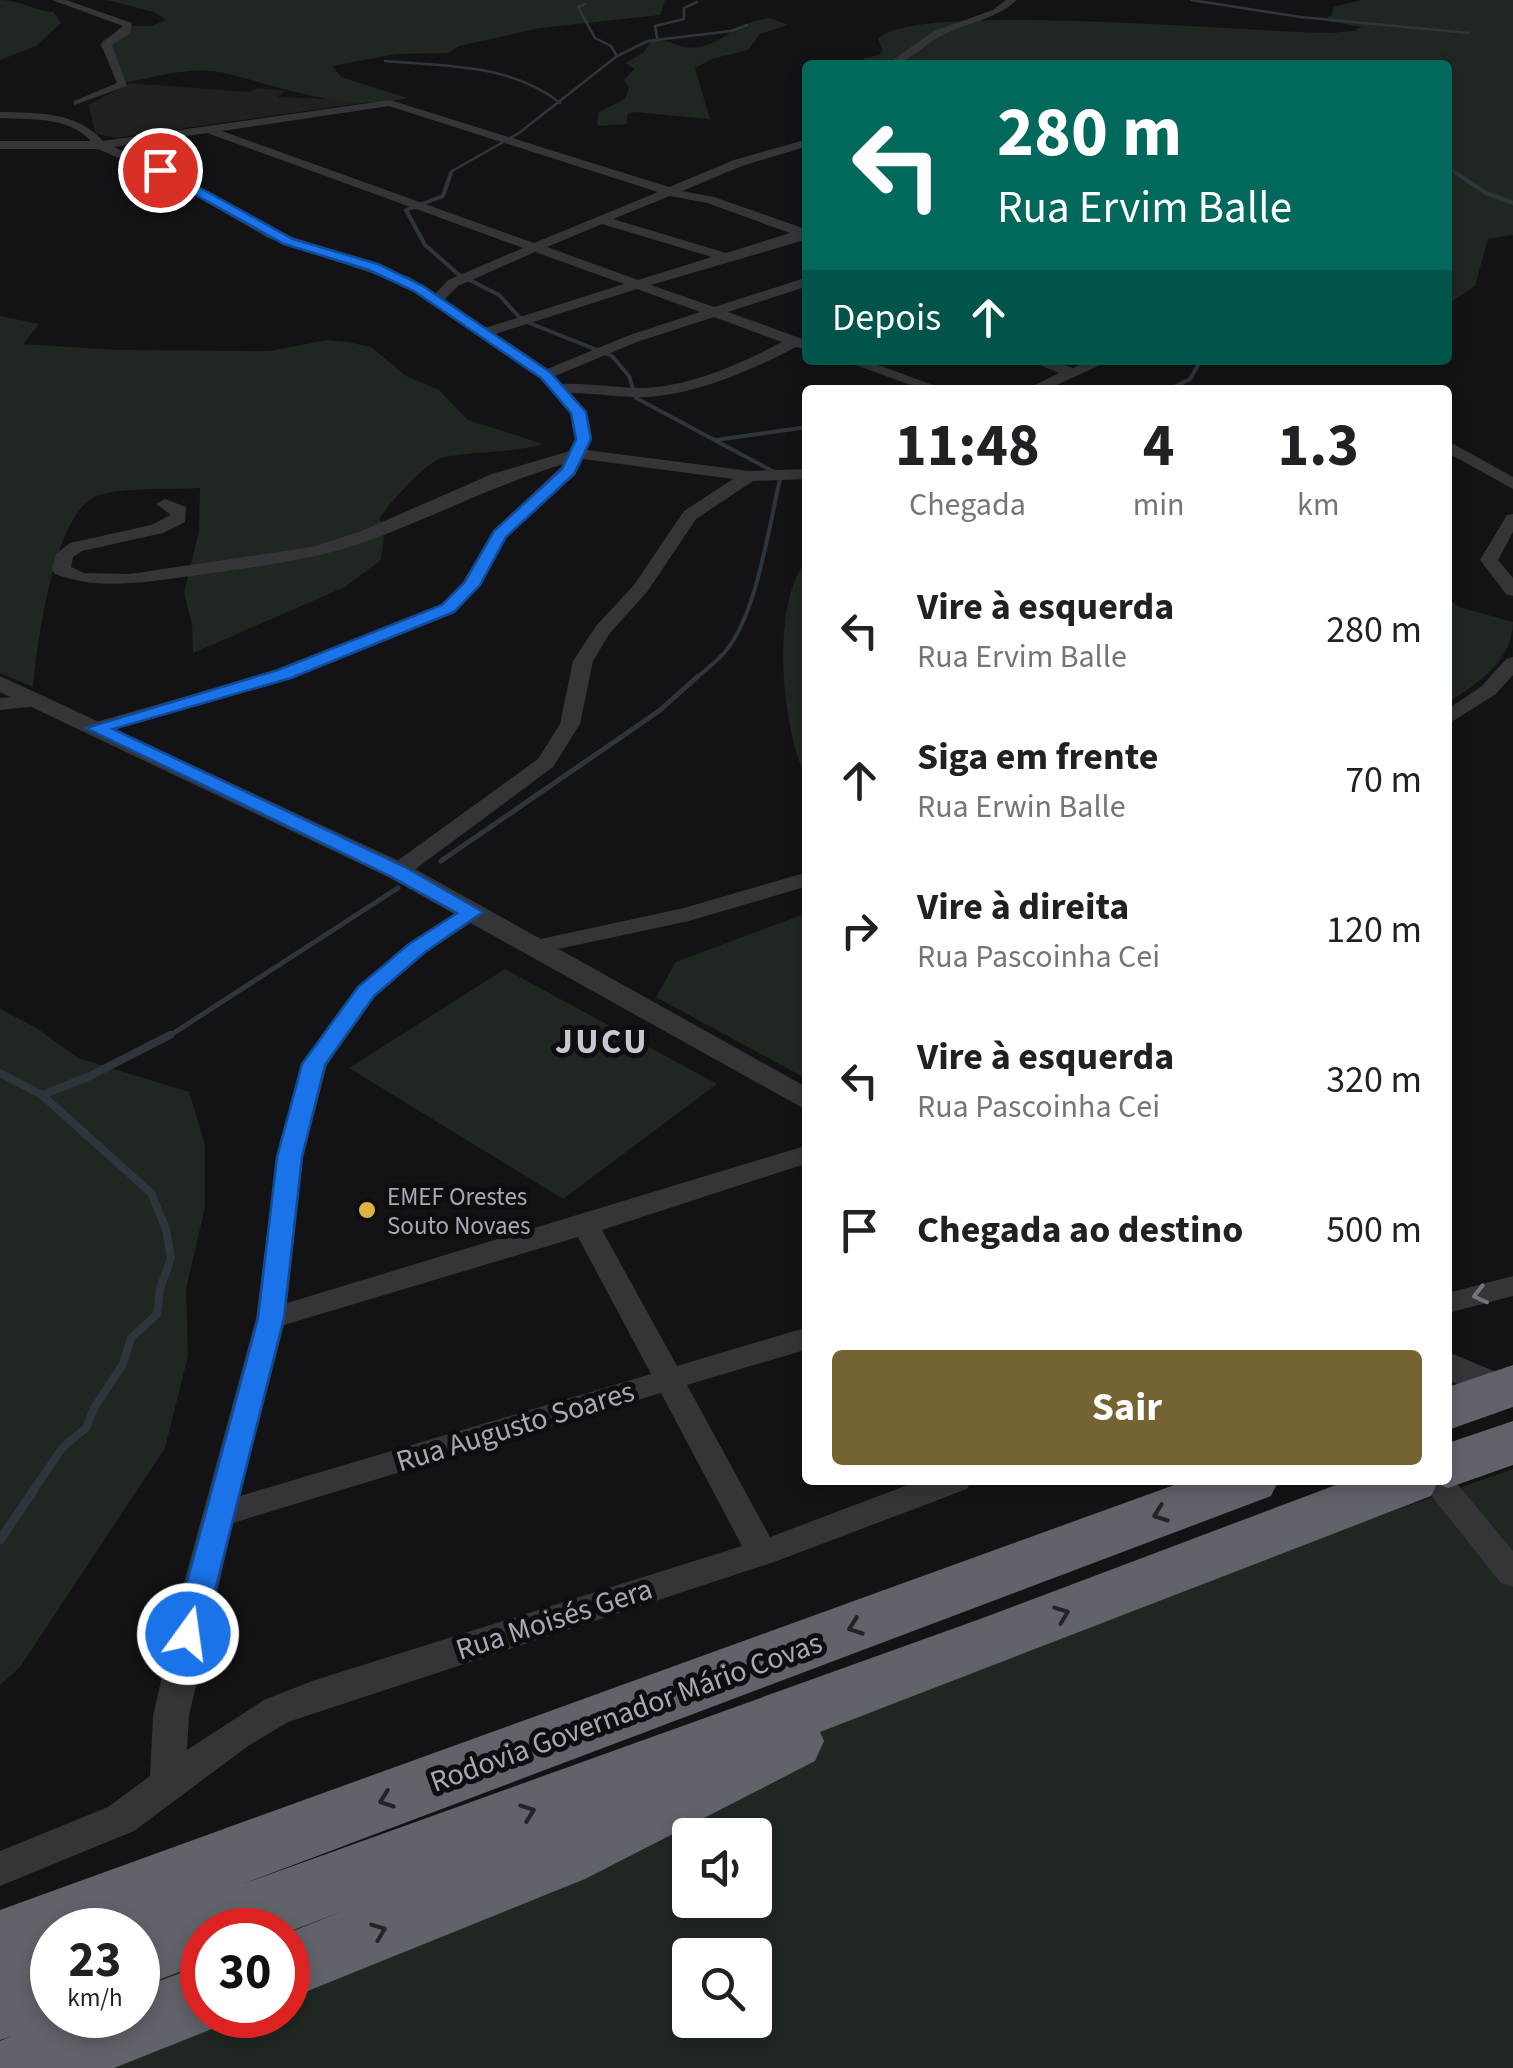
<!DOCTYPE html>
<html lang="pt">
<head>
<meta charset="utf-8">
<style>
	:root { --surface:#fff; --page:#f6f6f6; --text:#202124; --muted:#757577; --accent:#756332 }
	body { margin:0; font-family:"Source Sans 3",sans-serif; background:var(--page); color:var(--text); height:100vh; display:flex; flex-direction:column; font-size:38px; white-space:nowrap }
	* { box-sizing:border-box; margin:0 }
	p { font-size:32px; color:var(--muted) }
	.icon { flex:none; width:55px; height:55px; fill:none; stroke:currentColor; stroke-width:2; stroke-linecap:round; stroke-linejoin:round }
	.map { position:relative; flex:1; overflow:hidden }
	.side { position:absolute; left:802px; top:385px; width:650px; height:1100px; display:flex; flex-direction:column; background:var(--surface); border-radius:10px; box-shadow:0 5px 15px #0003 }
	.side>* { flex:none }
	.guide { position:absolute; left:802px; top:60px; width:650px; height:305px; border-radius:10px; box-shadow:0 5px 15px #0003; background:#00695c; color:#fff; overflow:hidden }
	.fabs { position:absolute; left:672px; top:1818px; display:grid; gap:20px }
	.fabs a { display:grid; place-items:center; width:100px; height:100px; border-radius:10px; background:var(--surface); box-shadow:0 5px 15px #0003; font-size:50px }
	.speed { position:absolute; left:30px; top:1908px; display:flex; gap:20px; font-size:50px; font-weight:700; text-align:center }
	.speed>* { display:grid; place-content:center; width:130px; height:130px; border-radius:50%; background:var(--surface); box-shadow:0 5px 15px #0003; line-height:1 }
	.speed small { font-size:25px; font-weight:400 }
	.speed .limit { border:15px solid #d22; background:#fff; color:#111 }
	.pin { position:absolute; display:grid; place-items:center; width:85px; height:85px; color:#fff; margin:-42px; border:5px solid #fff; border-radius:50%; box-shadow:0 2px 10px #0007 }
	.me { position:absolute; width:110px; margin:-55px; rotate:14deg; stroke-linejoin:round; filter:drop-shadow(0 0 8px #0008) }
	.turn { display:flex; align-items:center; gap:35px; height:210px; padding:0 30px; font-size:45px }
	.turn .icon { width:130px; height:130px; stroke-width:2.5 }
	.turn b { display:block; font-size:70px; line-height:85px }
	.then { display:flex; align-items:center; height:95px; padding:0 30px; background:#0003; gap:20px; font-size:38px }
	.eta { display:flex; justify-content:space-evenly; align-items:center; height:170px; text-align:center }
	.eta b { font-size:60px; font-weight:700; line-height:70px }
	.button { display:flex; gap:20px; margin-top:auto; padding:20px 30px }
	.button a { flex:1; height:115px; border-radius:10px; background:var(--accent); color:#fff; font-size:40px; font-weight:700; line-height:115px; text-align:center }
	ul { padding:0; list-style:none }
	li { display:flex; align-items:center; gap:30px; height:150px; padding:0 30px }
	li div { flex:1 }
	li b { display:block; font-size:38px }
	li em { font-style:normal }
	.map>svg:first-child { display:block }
	.built { fill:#201f22 }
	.green { fill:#202721; fill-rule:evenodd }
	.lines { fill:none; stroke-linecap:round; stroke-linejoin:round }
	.stream-far4 { stroke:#2e353c; stroke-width:2.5 }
	.stream-far3 { stroke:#2e353c; stroke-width:4 }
	.stream-far2 { stroke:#2e353c; stroke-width:5 }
	.stream-far1 { stroke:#2e353c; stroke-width:8 }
	.stream { stroke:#2e353c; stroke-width:9 }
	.minor { fill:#353539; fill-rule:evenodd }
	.tertiary { fill:#353539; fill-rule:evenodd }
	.motorway { fill:#61636a; fill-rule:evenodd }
	.oneway { stroke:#73757d }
	.oneway2 { stroke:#232326 }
	.route { fill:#1a73e8; stroke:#114b97; stroke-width:2.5 }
	.poi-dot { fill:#deb342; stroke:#0e0e10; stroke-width:4 }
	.labels { text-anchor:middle; stroke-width:10; stroke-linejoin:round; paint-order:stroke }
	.poi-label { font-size:25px; fill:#a6aab4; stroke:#0e0e10; text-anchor:start }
	.near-street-label { font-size:30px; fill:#a6aab4; stroke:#0e0e10 }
	.district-label { font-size:35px; font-weight:bold; letter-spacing:2.5px; fill:#c7c9d0; stroke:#0e0e10 }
</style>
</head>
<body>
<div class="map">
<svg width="1513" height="2068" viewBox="0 0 1513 2068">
	<rect width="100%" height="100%" fill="#131315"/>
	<path class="built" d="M130,83L250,92L257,88L286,91L277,97L377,101L115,138L96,134L88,105Z"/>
	<g class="green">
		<path d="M0,0C20,0 34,11 54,12L61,23L36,46L0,60Z"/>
		<path d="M107,0H665L660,15L540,28L459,46L448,53L396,54L332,66L341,77L407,98C346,113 283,87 225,73C190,65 152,78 118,84L115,65L100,46L103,40L123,29L121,26H152L166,20L154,12Z"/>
		<path d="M1362,0H1513V235L1488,239L1475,286L1448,304V65H860L865,58L880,55L882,49L878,39C909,0 1261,33 1330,33L1354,31L1361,27L1322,20L1332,15L1333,7Z"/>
		<path d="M770,18L788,25L760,34L748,50L711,59L695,68L710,119L634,112L628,114L626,124L599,126L597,123L599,112L625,99L629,88L624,80L634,69L626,63L644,52L652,40C670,38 680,51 700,47C726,41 739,21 770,18Z"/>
		<path d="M0,316L39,324L23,344L118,350L269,351L328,340L347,342L371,347L406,376L439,390L468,420L543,444C509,454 474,450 441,458C427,462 388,504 380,518L384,538L381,560L345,587L193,653L192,624L184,593L199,531L200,488C171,490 126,487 99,495C54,508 37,646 33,687L0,673Z"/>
		<path d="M807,560V780C782,731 769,604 807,560Z"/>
		<path d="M1448,599L1459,607L1513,622C1513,660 1478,684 1448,702Z"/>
		<path d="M807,913V1079L656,997L676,962Z"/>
		<path d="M505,969L717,1084L563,1199L349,1068Z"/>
		<path d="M0,1009L35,1027L78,1058L189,1092L205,1145V1207L186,1289L188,1356L165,1448L20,1667L0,1685Z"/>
		<path d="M1513,1469V2068H0V2040L66,2015H138V1987L202,1962V2015H288V1930L1096,1615ZM690,1835H755V1900H690ZM690,1955H755V2020H690Z"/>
	</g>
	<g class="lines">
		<g class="stream-far4">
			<path d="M1191,0L1300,17L1469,33"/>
			<path d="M585,4L578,7L595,38L611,46L617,56"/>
			<path d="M657,38L655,26L684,19V8L697,2"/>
			<path d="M385,61C444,66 512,64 560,103"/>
			<path d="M1448,168L1460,176"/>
			<path d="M450,176L452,171L519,133L617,56L648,41L731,31L747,25"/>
		</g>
		<g class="stream-far3">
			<path d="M451,173L443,196L406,210L425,245L458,274L499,295L522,320L612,356L629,376L636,398L776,473L780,479C769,526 756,618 724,653C715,663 704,671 694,680"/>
			<path d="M1456,173L1486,193L1513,203"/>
			<path d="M1168,390L1190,379L1201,360"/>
			<path d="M716,440L808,427"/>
		</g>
		<g class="stream-far2">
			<path d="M441,861L659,711L697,677"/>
			<path d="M166,1038L398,888"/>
		</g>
		<g class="stream-far1">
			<path d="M0,1073L42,1095L151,1193L166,1229L171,1258L160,1289L157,1314L131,1338L123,1364L94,1408L86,1428L63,1447L32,1492"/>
			<path d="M42,1095L90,1076L170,1035"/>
		</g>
		<path class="stream" d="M0,1540L34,1490"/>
		<g class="minor">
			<path d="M52,0H66L132,23L130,33L112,45L127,86L74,105V101L117,83L101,44L123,26Z"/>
			<path d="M1006,0H1017C995,20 968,22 943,35C923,44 909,65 886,65L934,31L993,10Z"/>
			<path d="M390,100L669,187L734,160L808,139V146L742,166L682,191L714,197L808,230V239L651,285L714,307L808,277V286L728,312L808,341V350L796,347C752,370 698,394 648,397C622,398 596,393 570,393C585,410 597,428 587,450L749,471L808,469V479L753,481L696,519L647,592L610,633L593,661L580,724L553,767L406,876L398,878L387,871L390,866L538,759L560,724L573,661L596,626L634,585L684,511L733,479L583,459L575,475L506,538L480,585L455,613L292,678L103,732H89V724L278,670L441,605L463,582L493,531L564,464C497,484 437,515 371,540C313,561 251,567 191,576C144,582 100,591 55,574L52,570L56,554L70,543L151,525L171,515L156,504L165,499L186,507L185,522L163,533L82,551L73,557L71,567L84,573L130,574L312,547L359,532L492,474L570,451L576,439L570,413L541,378L400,283L268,238L167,179L98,149H0V141H91C68,116 32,120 0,118V112C38,113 76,111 103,141ZM389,106L658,192L534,243L222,131ZM207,133L523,248L448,280L435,294L410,277L278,232L175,173L114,147ZM670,196L707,203L790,233L726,253L613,219ZM602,224L712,257L638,280L547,247ZM535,252L624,284L485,328L444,300L458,286ZM637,289L700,312L627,336L547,369L495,334ZM714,317L782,342C740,364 689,387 641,388C615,388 589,383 562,384L555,376L637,342Z"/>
			<path d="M842,360H864L947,390H924Z"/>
			<path d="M1028,360H1050L1073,368L1091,360H1111L1046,390H1025L1059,373Z"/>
			<path d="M1448,441L1513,477V489L1448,453Z"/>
			<path d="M1513,514V532L1498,560L1513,578V596L1506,594L1480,560L1507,515Z"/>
			<path d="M1513,657V675L1496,694L1448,724V709L1482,686L1506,659Z"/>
			<path d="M40,695L47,697V705L0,710V698Z"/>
			<path d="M808,872V886L689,921L530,955L518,948L522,943L684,908Z"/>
			<path d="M472,905L484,912L480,917L425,953L375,997L327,1065L303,1157L287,1303L808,1145V1163L602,1230L677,1366L808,1327V1349L687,1385L770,1537L921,1480H972L967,1489L774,1562L288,1722L248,1746L134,1831L0,1886V1851L108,1807L150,1776L153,1716L179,1601L256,1318L277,1157L301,1064L357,987L409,943ZM578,1237L651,1374L240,1496L284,1325ZM661,1393L742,1546L312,1681L264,1700L187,1750L189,1716L233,1523Z"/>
			<path d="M1513,1276V1296L1448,1313V1293Z"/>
			<path d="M1448,1473L1513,1551V1587L1501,1583L1419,1480H1448Z"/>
		</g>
		<g class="tertiary">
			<path d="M0,676L408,865L808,1088V1111L388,877L0,692Z"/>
			<path d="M1448,1352L1513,1379V1399L1502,1403L1448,1380Z"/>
		</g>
		<g class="motorway">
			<path d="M1513,1365V1407L1448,1430V1387Z"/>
			<path d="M1513,1421V1465L1448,1488L1437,1484L1431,1496L820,1732L824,1741L815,1761L585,1879L288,1999V1933L346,1910L288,1932L202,1930V1963L138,1988V1930H52V2015H138V1989L202,1965V2015H231L227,2023L114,2068H0V2041L12,2036L0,2040V1910L1188,1480H1279L1271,1496L240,1885L980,1619L1349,1480H1448V1443Z"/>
		</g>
	</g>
	<defs><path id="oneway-chevron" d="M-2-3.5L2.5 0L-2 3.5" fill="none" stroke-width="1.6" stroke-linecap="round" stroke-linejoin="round" transform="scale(2.5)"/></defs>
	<use class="oneway" href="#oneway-chevron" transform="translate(1480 1295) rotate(166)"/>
	<g class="oneway2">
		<use href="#oneway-chevron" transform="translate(1160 1514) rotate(160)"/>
		<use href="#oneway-chevron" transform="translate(1062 1614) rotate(-21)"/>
		<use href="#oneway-chevron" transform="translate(855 1627) rotate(160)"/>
		<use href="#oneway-chevron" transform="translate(386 1800) rotate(160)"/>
		<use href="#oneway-chevron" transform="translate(528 1812) rotate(-20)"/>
		<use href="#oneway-chevron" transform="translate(379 1931) rotate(-21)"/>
	</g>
	<path class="route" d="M156,168H164L293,239L378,264L423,286L550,372L586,412L591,439L574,474L506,537L480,585L454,612L291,678L113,729L405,867L483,912L424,953L374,996L325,1065L302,1157L284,1318L204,1634L199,1643L188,1647L178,1643L173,1634L258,1318L277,1157L302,1064L358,987L409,944L457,913L390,876L86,728L278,670L442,605L464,583L494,531L562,469L576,439L571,413L541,378L414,291L369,270L284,244L156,173Z"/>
	<circle class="poi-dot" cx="367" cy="1210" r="10"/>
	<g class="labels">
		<g class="poi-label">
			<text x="387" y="1205">EMEF Orestes<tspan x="387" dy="29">Souto Novaes</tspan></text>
		</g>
		<g class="near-street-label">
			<text transform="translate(515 1426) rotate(-17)" y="10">Rua Augusto Soares</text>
			<text transform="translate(554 1619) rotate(-18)" y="10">Rua Moisés Gera</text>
			<text transform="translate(626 1712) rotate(-20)" y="10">Rodovia Governador Mário Covas</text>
		</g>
		<g class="district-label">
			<text x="602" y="1053">JUCU</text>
		</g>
	</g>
</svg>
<div class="fabs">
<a><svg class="icon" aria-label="sound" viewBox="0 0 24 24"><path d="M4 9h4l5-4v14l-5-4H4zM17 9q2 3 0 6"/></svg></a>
<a><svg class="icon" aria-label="search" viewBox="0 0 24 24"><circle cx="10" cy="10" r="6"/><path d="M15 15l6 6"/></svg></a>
</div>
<div class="speed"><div>23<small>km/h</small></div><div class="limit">30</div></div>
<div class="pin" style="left:160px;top:170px;background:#d93025"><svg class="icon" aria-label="arrive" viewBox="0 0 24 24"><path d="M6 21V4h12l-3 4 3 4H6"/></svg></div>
<svg class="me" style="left:188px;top:1634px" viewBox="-20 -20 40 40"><circle r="17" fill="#1a73e8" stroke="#fff" stroke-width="3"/><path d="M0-11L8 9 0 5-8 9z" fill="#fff"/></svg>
<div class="guide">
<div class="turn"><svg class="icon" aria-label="left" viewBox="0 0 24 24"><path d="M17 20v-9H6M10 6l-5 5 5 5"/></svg><div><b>280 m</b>Rua Ervim Balle</div></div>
<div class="then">Depois<svg class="icon" aria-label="ahead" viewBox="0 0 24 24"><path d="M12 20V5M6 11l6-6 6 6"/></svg></div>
</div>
<section class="side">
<div class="eta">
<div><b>11:48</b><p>Chegada</p></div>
<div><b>4</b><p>min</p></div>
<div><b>1.3</b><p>km</p></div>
</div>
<ul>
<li><svg class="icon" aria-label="left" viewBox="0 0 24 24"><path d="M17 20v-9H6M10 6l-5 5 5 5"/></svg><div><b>Vire à esquerda</b><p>Rua Ervim Balle</p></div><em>280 m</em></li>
<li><svg class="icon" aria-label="ahead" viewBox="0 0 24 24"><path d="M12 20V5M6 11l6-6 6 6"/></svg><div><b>Siga em frente</b><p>Rua Erwin Balle</p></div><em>70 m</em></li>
<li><svg class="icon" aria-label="right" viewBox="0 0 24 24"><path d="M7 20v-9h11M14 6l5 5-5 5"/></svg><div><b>Vire à direita</b><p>Rua Pascoinha Cei</p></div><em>120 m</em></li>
<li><svg class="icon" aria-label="left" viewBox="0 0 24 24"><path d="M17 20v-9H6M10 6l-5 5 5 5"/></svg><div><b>Vire à esquerda</b><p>Rua Pascoinha Cei</p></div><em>320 m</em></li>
<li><svg class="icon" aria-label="arrive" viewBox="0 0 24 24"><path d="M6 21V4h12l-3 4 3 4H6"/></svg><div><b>Chegada ao destino</b></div><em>500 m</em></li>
</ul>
<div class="button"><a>Sair</a></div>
</section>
</div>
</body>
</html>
